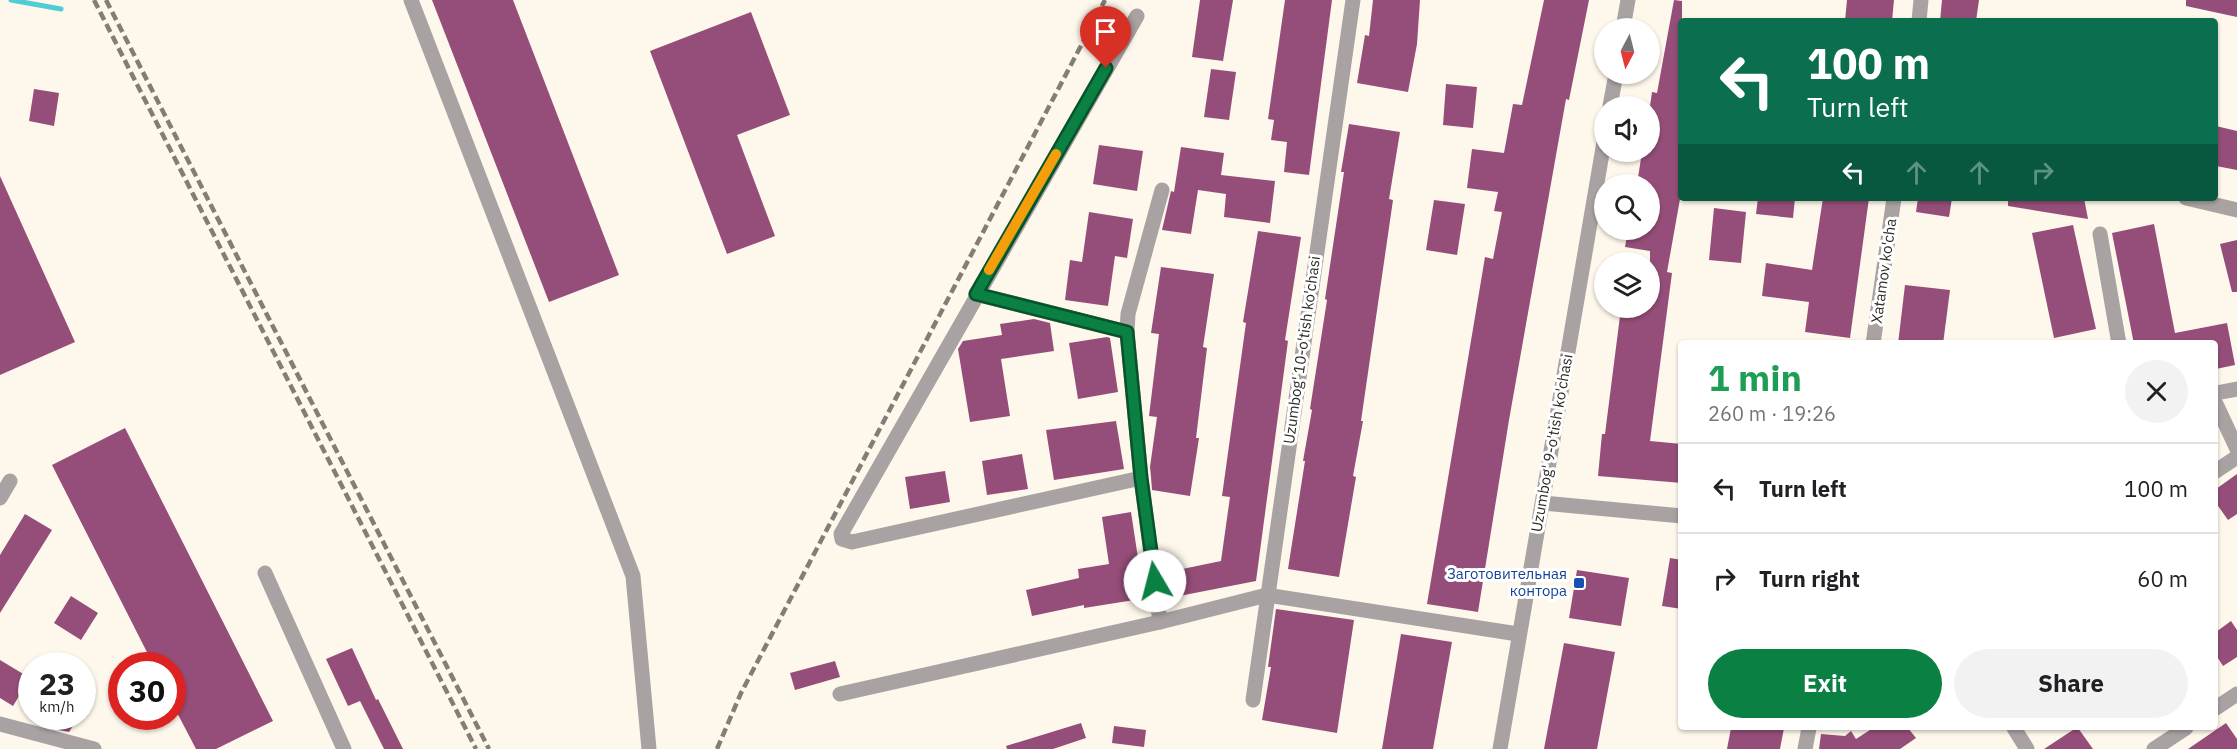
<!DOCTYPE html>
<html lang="en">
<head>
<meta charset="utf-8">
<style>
	:root { --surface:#fff; --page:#f2f2f2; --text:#202124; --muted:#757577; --line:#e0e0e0; --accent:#0b8043 }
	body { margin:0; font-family:"IBM Plex Sans",sans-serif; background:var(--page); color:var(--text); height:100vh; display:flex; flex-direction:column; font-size:22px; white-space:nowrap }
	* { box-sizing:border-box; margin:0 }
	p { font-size:20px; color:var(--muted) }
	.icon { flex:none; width:33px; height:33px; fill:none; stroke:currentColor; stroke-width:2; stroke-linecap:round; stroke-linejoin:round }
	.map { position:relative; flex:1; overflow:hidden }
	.sheet { position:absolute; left:1678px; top:340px; width:540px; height:390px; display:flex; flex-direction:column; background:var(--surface); border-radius:6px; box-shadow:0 2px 4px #0004 }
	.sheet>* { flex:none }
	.top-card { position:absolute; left:1678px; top:18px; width:540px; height:183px; border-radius:6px; box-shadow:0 2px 4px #0004; background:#0b6e4f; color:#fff; overflow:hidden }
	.needle { width:39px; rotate:187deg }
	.tools { position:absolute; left:1594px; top:18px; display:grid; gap:12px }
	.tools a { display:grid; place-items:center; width:66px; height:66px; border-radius:50%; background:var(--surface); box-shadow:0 2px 4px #0004; font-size:30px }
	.speed { position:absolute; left:18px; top:652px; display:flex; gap:12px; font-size:30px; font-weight:700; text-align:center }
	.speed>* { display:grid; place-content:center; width:78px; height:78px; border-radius:50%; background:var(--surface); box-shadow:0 2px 4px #0004; line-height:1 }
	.speed small { font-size:15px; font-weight:400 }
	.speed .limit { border:9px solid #d22; background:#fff; color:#111 }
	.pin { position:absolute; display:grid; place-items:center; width:51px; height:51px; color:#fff; margin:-62px -26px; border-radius:50% 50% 50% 0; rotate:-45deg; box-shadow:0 0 6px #0007 }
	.pin .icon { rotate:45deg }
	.me { position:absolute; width:66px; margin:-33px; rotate:352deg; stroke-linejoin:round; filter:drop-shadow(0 0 4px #0008) }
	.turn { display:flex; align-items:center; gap:21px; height:126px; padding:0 30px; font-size:27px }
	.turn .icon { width:78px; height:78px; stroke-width:2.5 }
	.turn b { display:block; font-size:42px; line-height:51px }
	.lanes { display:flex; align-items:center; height:57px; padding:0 30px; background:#0003; justify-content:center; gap:30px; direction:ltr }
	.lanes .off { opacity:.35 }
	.round { display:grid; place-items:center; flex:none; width:63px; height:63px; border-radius:32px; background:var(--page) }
	.headline { display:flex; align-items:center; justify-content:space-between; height:102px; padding:0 30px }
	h1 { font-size:36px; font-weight:700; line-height:45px; color:#1e9e55 }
	.cta { display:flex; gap:12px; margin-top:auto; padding:12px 30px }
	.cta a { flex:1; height:69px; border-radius:36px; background:var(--accent); color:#fff; font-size:24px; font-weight:700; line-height:69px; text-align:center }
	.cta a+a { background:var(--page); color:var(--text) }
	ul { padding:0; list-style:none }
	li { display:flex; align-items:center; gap:18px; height:90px; padding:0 30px; border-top:2px solid var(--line) }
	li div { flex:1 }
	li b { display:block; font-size:22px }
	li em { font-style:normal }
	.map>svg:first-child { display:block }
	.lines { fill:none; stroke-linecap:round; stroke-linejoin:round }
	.stream { stroke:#4fcdd4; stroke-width:5 }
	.building { fill:#954e79 }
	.minor { stroke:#a9a2a3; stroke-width:15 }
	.rail { stroke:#827e76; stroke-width:4.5; stroke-dasharray:9 4.5; stroke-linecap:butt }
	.route-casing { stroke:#07532c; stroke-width:15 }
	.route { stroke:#0b8043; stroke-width:10 }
	.slow { stroke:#f59e0b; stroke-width:10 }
	.transit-dot { fill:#1a4fb4; stroke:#fff; stroke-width:2 }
	.labels { text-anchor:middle; stroke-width:6; stroke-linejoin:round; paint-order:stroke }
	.street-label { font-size:15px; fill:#2e2c27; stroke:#fff }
	.transit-label { font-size:15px; fill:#164399; stroke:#fff; text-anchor:end }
</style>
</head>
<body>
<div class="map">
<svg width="2237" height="749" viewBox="0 0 2237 749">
	<rect width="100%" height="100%" fill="#fef7eb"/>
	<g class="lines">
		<path class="stream" d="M11,0L61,9"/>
	</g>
	<g class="building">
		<path d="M432,0H513L619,275L549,302Z"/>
		<path d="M1200,0H1233L1223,61L1192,57Z"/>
		<path d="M1285,0H1332L1309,175L1284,172L1287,142L1271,140L1274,120L1268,119Z"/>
		<path d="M1373,0H1420L1417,44L1408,92L1357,83L1365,35L1369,36Z"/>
		<path d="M1544,0H1589L1569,100L1566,99L1509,420L1478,612L1427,604L1485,257L1493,259L1502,212L1494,211L1498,192L1467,188L1472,149L1504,153L1513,104L1522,105Z"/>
		<path d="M1674,0L1682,1V199H1680L1667,272L1672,273L1650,441L1682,444V483L1598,476L1602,434H1605L1621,308H1650V251L1625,247L1628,230H1650V184H1637L1642,152H1650V106L1652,92L1657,93Z"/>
		<path d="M1847,0H1894L1892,21H1845Z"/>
		<path d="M1942,0H1979L1976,21H1940Z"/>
		<path d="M2186,0H2237V17L2186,6Z"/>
		<path d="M751,12L790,115L737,135L775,236L727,254L650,51Z"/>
		<path d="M1211,69L1236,72L1229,120L1204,117Z"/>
		<path d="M1446,84L1477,87L1473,128L1443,125Z"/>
		<path d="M34,89L59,93L54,126L29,121Z"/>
		<path d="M1349,124L1400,132L1389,199L1393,200L1361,421H1363L1353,476L1356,477L1339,577L1288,569L1305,461H1303L1312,410L1310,409L1327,300L1325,299L1344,172H1341Z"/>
		<path d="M2216,126L2237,131V170L2216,166Z"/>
		<path d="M1099,145L1143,151L1137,191L1093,184Z"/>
		<path d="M1181,147L1224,153L1221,175L1275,181L1270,223L1224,217L1226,194L1198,190L1191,234L1162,230L1171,191L1174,192Z"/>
		<path d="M0,176L75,342L0,375Z"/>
		<path d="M1758,198H1795L1793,218L1756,214Z"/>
		<path d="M1823,198H1869L1850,338L1805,332L1809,302L1762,296L1766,263L1812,270Z"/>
		<path d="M1918,198H1952L1949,217L1916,212Z"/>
		<path d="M2008,198H2084L2088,219L2008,206Z"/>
		<path d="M1434,200L1465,204L1457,255L1426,250Z"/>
		<path d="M1714,208L1746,212L1741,263L1709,260Z"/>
		<path d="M1089,212L1133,219L1127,258L1115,256L1108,306L1065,300L1070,260L1082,262Z"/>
		<path d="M2154,224L2175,333L2227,323L2235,365L2216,369V344H2134L2112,233Z"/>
		<path d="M2073,225L2096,329L2054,338L2032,233Z"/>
		<path d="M1258,231L1301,237L1285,340L1288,341L1256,581L1169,598V595H1166L1163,573L1221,561L1230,497L1222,496L1246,323L1243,322Z"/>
		<path d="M2237,240V292H2232L2220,244Z"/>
		<path d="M1161,267L1214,274L1203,347L1207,348L1196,438H1199L1190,496L1152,490L1151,477L1150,467L1157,417L1149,416L1159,334L1151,333Z"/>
		<path d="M1905,285L1950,290L1943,344H1898Z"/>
		<path d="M1034,319L1050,323L1054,351L1001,359L1010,416L970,422L958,349L963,341L1002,335L1000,324Z"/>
		<path d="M1107,337L1110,338L1118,392L1078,399L1069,343Z"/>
		<path d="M1116,421L1124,469L1054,480L1046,430Z"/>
		<path d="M125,428L273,721L216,749H196L172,703V666H154L52,465Z"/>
		<path d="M1022,454L1028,489L987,495L982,461Z"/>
		<path d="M945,471L950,502L910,509L905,477Z"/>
		<path d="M2237,474V514L2228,520L2216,503V489Z"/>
		<path d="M1131,512L1138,558H1142L1147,598L1084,608V605L1032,616L1026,590L1079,578L1078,569L1109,564L1102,517Z"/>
		<path d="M25,514L52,530L0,613V555Z"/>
		<path d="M1670,558L1682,560V609L1662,606Z"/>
		<path d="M1577,570L1629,578L1621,626L1569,618Z"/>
		<path d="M71,596L98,613L81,640L54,623Z"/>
		<path d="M1276,609L1354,620L1337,733L1262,720L1271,667H1268Z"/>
		<path d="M2231,621L2237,630V657L2223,666L2216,655V632Z"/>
		<path d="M1401,634L1452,642L1433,749H1382Z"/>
		<path d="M1564,643L1615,652L1597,749H1544Z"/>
		<path d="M352,648L376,700L378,699L403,749H384L360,701L348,706L326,659Z"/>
		<path d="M0,660L30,678L13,706L0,698Z"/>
		<path d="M835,661L840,677L795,690L790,673Z"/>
		<path d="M39,717H79L69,732L59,730Z"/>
		<path d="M1081,723L1086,738L1053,749H1007L1006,746Z"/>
		<path d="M2226,723L2237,739V749H2188Z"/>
		<path d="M1114,726L1146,730L1144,747L1112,743Z"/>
		<path d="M1731,728H1784L1780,749H1727Z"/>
		<path d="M1873,728H1908L1916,738L1900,749H1819L1821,734L1845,736L1851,731L1856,739Z"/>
		<path d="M2076,728H2078L2093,749H2044Z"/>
	</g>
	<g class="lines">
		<g class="minor">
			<path d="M411,0L633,576L649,749"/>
			<path d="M1137,16L841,534L842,539L852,542L1141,478"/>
			<path d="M1919,21L1921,0"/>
			<path d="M1623,28L1628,0"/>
			<path d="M1610,106L1616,74"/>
			<path d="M2186,198L2237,210"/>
			<path d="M2100,234L2119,344"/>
			<path d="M976,294L1127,332"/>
			<path d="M1873,344L1894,198"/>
			<path d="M2216,393L2237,389"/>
			<path d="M2216,404L2237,449"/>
			<path d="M2216,471L2237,457"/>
			<path d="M0,498L10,481"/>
			<path d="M1543,503L1682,516"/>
			<path d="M265,573L344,749"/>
			<path d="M1160,622L1141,478L1127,332L1128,314L1162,190"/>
			<path d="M840,694L1160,622L1267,595L1518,634"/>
			<path d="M1253,700L1353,0"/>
			<path d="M2216,708L2237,694"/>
			<path d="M0,724L94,749"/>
			<path d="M2014,728L2027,749"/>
			<path d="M1500,749L1605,136"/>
			<path d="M1805,749L1809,728"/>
			<path d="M2154,749L2186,728"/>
		</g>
		<g class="rail">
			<path d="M94,0L476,749"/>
			<path d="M106,0L489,749"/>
			<path d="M717,749L741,693L1105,0"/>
		</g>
	</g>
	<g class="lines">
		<g class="route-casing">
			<path id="route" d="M1106,68L976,294L1127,332L1141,478L1155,581"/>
		</g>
		<use href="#route" class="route"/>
		<path class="slow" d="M989,270L1056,154"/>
	</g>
	<rect class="transit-dot" x="1573" y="577" width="12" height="12" rx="3"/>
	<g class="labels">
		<g class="street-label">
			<text transform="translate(1884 271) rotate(-82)" y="5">Xatamov ko'cha</text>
			<text transform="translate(1302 350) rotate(-82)" y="5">Uzumbog' 10-o'tish ko'chasi</text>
			<text transform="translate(1552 443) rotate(-80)" y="5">Uzumbog' 9-o'tish ko'chasi</text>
		</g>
		<g class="transit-label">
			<text x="1567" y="579">Заготовительная<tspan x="1567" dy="17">контора</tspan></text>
		</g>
	</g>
</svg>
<div class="tools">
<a><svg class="needle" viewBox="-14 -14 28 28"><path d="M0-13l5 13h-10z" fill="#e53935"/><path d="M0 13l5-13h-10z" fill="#757577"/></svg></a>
<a><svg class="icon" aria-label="sound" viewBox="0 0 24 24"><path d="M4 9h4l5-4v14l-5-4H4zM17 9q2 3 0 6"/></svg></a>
<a><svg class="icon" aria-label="search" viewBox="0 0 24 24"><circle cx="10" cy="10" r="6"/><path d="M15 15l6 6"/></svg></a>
<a><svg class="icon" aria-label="layers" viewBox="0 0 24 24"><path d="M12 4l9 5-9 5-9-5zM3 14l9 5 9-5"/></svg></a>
</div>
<div class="speed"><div>23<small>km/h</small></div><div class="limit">30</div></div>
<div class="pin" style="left:1106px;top:68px;background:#d93025"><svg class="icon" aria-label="arrive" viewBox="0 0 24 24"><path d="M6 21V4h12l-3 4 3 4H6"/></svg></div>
<svg class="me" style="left:1155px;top:581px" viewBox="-20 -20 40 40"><circle r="19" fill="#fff"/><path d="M0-13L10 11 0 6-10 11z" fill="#0b8043"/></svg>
<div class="top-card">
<div class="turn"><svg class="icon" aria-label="left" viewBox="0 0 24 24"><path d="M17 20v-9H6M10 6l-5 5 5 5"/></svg><div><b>100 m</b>Turn left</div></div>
<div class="lanes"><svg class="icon" aria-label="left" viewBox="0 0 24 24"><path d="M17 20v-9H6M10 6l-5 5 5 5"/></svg><svg class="icon off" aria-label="ahead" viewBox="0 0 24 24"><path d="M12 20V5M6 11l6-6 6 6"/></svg><svg class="icon off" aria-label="ahead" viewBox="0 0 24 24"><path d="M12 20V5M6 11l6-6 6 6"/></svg><svg class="icon off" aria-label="right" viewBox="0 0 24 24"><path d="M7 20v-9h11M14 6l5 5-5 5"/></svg></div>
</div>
<section class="sheet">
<div class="headline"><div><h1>1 min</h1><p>260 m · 19:26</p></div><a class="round"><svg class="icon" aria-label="close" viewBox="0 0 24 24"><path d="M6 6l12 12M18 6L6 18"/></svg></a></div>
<ul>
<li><svg class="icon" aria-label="left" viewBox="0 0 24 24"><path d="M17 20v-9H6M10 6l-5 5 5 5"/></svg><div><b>Turn left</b></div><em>100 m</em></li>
<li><svg class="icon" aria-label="right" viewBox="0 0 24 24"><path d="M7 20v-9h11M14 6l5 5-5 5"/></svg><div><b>Turn right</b></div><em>60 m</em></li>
</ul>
<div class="cta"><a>Exit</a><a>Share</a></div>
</section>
</div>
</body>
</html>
